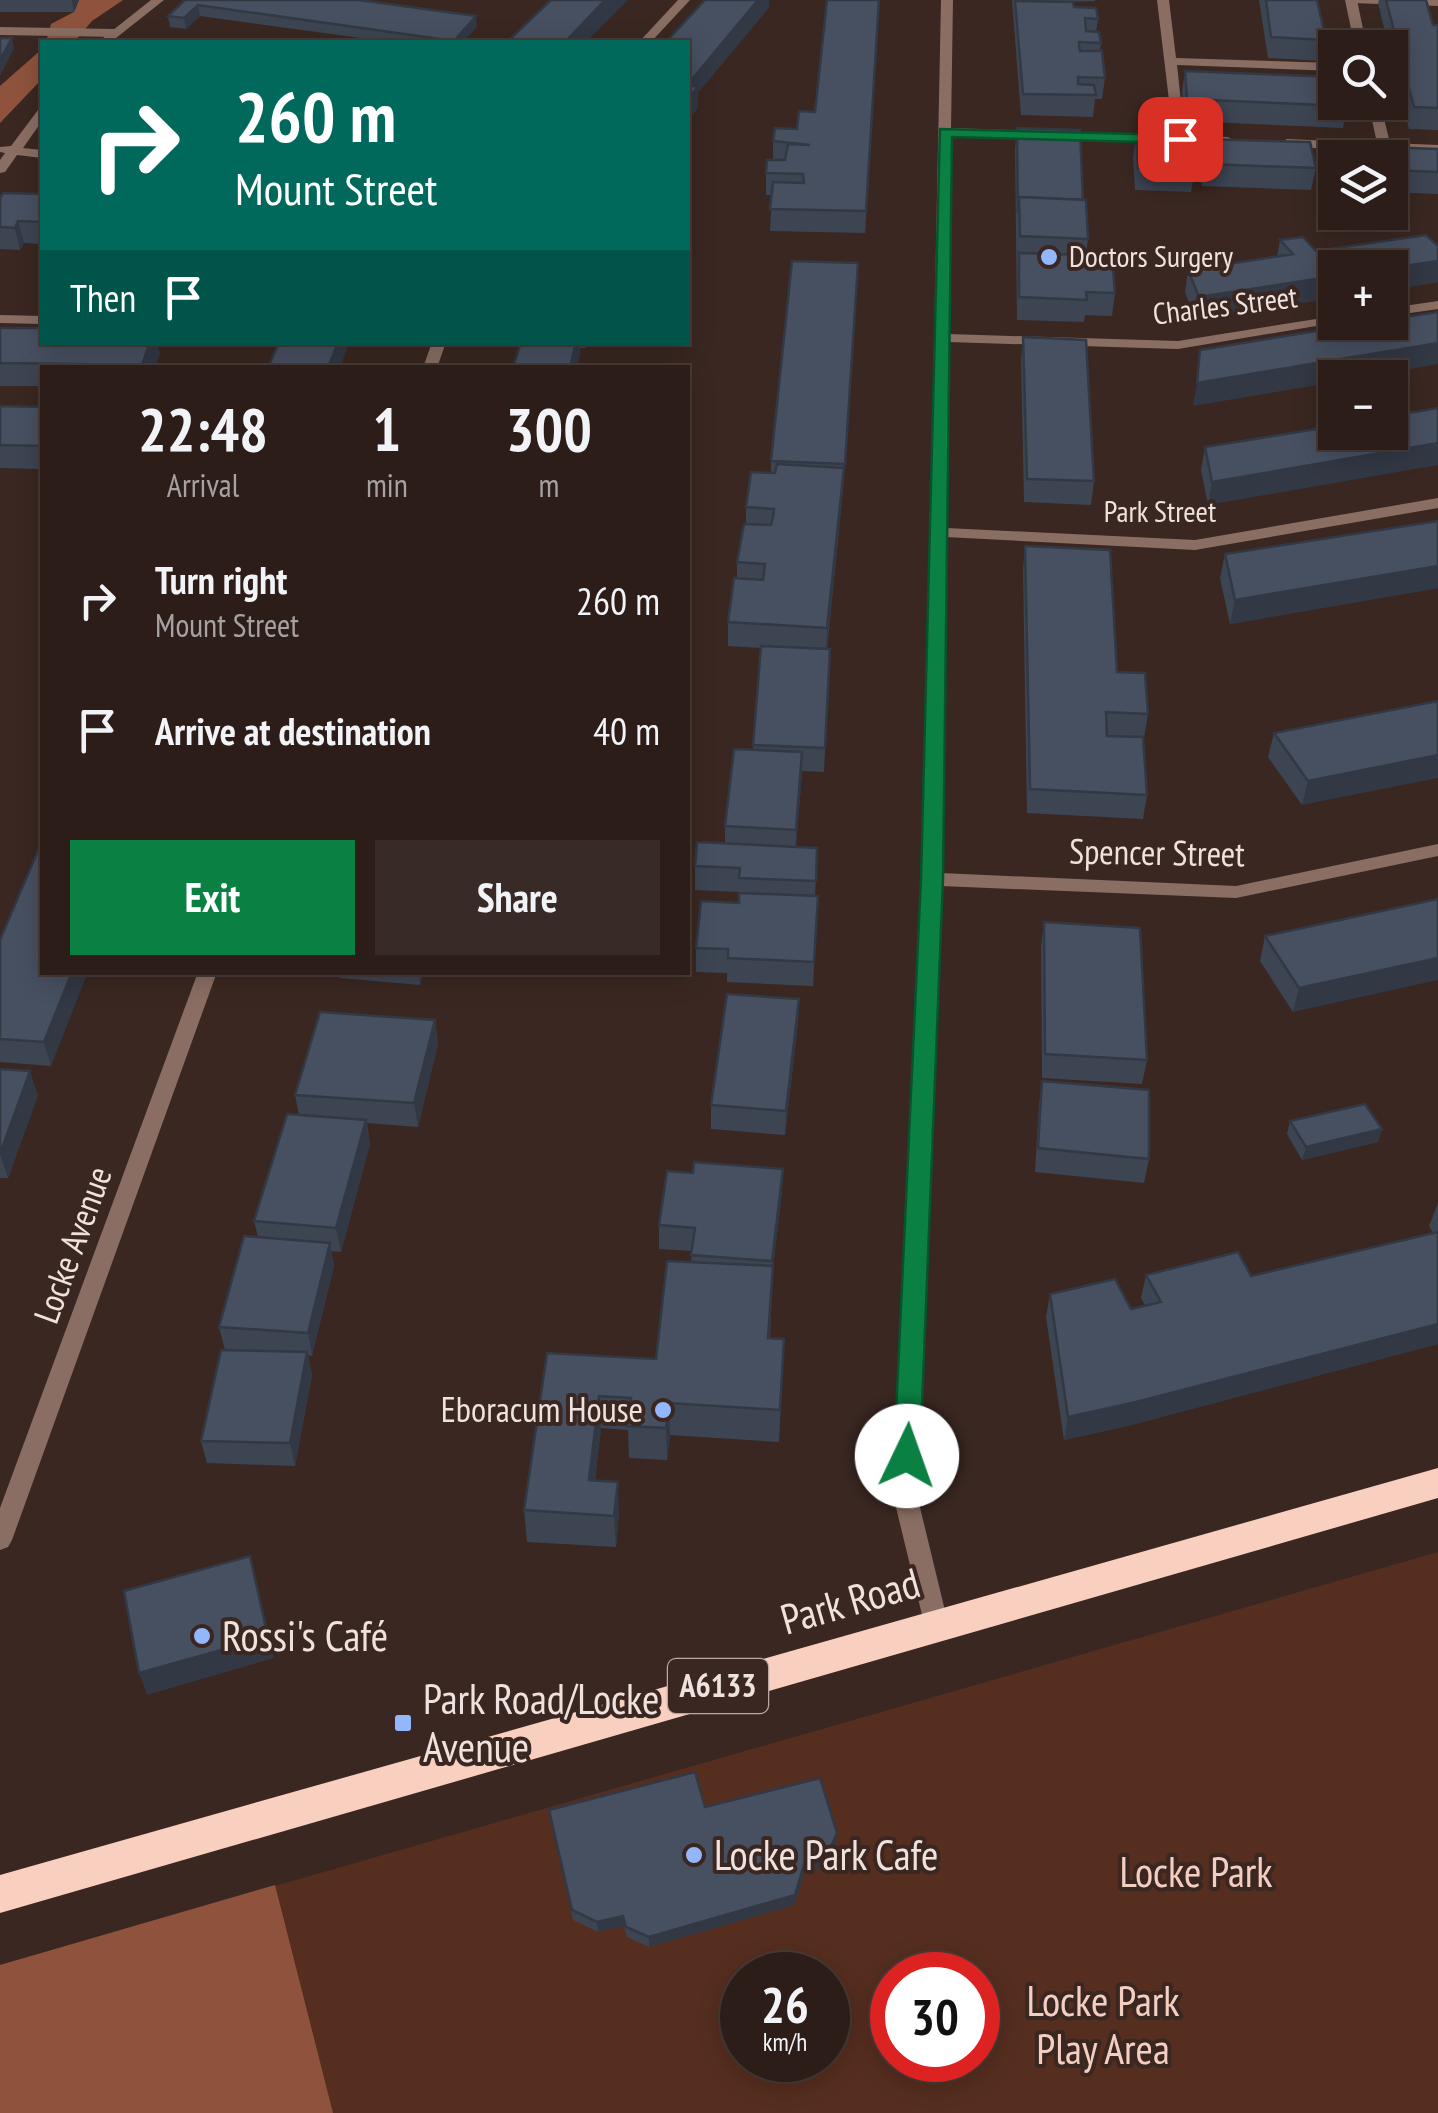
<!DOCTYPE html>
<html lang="en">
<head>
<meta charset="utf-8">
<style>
	:root { --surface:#2c1d19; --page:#382a26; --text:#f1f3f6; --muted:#a6a2a2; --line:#483b38; --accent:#0b8043 }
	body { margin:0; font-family:"PT Sans Narrow",sans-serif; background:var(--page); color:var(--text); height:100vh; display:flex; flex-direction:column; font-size:38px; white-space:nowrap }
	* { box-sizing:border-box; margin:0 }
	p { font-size:32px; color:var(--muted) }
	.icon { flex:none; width:55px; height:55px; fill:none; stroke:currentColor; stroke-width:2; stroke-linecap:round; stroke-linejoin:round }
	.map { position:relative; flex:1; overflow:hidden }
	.sheet { position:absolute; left:40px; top:365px; width:650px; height:610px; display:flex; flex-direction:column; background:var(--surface); border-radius:0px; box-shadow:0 5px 25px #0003,0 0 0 2px var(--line) }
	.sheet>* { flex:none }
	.top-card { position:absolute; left:40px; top:40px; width:650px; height:305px; border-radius:0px; box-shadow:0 5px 25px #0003,0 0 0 2px var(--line); background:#00695c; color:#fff; overflow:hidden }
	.buttons { position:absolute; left:1318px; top:30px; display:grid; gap:20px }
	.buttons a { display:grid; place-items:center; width:90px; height:90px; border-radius:0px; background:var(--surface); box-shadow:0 5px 25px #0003,0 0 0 2px var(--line); font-size:50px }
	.speed { position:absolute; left:720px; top:1952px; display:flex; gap:20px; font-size:50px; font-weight:700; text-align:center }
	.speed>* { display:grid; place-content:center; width:130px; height:130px; border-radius:50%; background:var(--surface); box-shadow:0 5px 25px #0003,0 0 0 2px var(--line); line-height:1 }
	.speed small { font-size:25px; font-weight:400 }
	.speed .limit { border:15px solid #d22; background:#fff; color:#111 }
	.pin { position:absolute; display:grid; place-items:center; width:85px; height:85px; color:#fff; margin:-42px; border-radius:20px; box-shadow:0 5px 15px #0006 }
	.me { position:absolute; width:110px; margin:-55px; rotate:3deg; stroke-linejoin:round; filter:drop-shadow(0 0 8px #0008) }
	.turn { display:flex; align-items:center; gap:35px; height:210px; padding:0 30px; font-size:45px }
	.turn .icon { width:130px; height:130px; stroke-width:2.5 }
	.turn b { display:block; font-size:70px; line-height:85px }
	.then { display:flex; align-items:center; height:95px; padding:0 30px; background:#0003; gap:20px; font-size:38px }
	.eta { display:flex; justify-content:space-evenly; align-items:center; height:170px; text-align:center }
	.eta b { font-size:60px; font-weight:800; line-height:70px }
	.button { display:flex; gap:20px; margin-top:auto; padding:20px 30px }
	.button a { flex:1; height:115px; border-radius:0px; background:var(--accent); color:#fff; font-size:40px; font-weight:800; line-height:115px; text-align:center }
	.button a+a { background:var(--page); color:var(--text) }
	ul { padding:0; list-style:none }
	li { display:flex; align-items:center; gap:30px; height:130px; padding:0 30px }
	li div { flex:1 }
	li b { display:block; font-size:38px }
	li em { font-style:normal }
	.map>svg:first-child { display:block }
	.green { fill:#552e1f; fill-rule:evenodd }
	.forest { fill:#8f533d }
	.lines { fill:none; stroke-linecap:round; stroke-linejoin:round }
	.lane { fill:#8a6e63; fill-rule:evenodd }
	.street { fill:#8a6e63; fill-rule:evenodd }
	.highway { fill:#f9cfc0; fill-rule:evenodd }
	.wall { fill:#3d4553 }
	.shaded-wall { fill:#323844 }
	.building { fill:#475061; stroke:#323844; stroke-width:2.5 }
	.route { fill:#0b8043; stroke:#07532c; stroke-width:2.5 }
	.poi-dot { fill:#93b7fd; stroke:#3a2721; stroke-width:4 }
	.labels { text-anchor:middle; stroke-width:8; stroke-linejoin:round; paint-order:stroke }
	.far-poi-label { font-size:30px; fill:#efe2de; stroke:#3a2721; text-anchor:start }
	.far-street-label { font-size:30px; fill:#efe2de; stroke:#3a2721 }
	.shield { fill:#3a2721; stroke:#b9aaa5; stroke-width:2.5 }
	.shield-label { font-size:32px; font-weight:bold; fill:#efe2de }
	.street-label { font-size:35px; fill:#efe2de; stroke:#3a2721 }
	.poi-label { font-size:35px; fill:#efe2de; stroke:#3a2721; text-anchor:end }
	.near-street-label { font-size:42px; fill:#efe2de; stroke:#3a2721 }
	.near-poi-label { font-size:42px; fill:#efe2de; stroke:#3a2721; text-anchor:start }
	.near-park-label { font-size:42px; fill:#f4cec1; stroke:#3a2721 }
</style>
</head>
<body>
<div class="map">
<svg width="1438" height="2113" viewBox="0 0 1438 2113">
	<rect width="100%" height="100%" fill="#3a2721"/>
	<path class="green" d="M1438,1552V2113H0V1965ZM742,1975H828V2060H742ZM892,1975H978V2060H892Z"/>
	<g class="forest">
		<path d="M79,0H123L92,21L74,42H46L51,24L74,12Z"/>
		<path d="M42,49V79L0,123V86Z"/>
		<path d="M275,1885L333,2113H0V1965Z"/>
	</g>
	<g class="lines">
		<g class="lane">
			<path d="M1157,0H1169L1176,58L1335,63V71L1177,65L1185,139L1174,142Z"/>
			<path d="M1345,0H1438V6L1351,3Z"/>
			<path d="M0,27L115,29L121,33L115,37L0,35Z"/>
			<path d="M0,315L42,316V324L0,323Z"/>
		</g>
		<g class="street">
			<path d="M151,0H164L111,42H98Z"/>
			<path d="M678,0H690L651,42H639Z"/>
			<path d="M941,0H953L951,128L1228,137L1234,141L1228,145L951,136L948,334L1178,341L1335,316V322H1340L1178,349L948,342L946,528L1195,540L1438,498V508L1195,550L946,537L941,873L1236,886L1438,844V856L1236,898L941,886L917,1495L948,1623L945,1631L936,1634L927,1631L924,1623L893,1495L923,879Z"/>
			<path d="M1345,0H1357L1367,48H1355Z"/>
			<path d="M1368,102H1380L1390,143L1438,145V153L1287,147L1281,143L1287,139L1377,143Z"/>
			<path d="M42,109V121L23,148L42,150V158L17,155L5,172L0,173V160L5,153L0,152V147L11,146L38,110Z"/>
			<path d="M1438,301V309L1390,316V308Z"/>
			<path d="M432,342H446L437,368H423Z"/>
			<path d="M198,972H217L12,1540L8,1547L0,1550V1508Z"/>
		</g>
		<path class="highway" d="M1438,1468V1498L0,1913V1875Z"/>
	</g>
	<g class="wall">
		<path d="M0,0H79L74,12H0Z"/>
		<path d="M185,0L477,27L463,42H390L200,16L186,29L170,27L168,16Z"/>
		<path d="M879,0L865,233L770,231L772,195H766V173L773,160V141L797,129L815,112Z"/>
		<path d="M1012,0H1095V1L1063,2L1098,19L1096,32L1101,43L1100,51L1105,78L1102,99H1095L1093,117L1021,115Z"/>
		<path d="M1259,0H1317L1326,40L1322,61L1268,58Z"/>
		<path d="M1379,0H1426L1433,25H1438V130L1409,129L1378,3Z"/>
		<path d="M1185,71L1347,106L1343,128L1184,121L1182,92Z"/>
		<path d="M1017,128L1083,200L1088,239L1086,255L1087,268L1115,293L1112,316L1085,315L1084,322L1017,320L1015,149Z"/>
		<path d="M1136,136L1195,170L1191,192L1135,190L1133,158Z"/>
		<path d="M1201,139L1316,168L1311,190L1202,186L1198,160Z"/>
		<path d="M1329,145L1438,149V194L1390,192V158H1335V190H1330L1325,167Z"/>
		<path d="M42,194V244L24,243L20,250L0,249V198Z"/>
		<path d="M1280,240L1316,251L1438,246V282L1390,290V268H1335V298L1195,319L1185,292L1188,270L1277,257Z"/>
		<path d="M858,263L843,491L827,649H830L824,772L802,771L796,847L817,848L815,896H818L813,986L727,982V973L696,972V948L739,903V892L695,890V866L725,844V826L753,750L761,648L728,646V622L737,579V562L746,524V507L771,473V461Z"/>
		<path d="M0,328L160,353L154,368H42V386H0Z"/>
		<path d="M1023,337L1094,481L1091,505L1024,502L1021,360Z"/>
		<path d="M521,342H587L586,348H580V354Z"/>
		<path d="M0,406L42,407V469L0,468Z"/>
		<path d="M1438,408L1208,505L1201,470L1205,447Z"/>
		<path d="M1438,521V588L1230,624L1220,578L1225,554Z"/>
		<path d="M1025,546L1148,714L1144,738H1143L1147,795L1143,819L1027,813L1023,570Z"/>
		<path d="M1438,701L1302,805L1268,757L1274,733Z"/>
		<path d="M42,841L51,1066L0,1062V940Z"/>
		<path d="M1438,899L1293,1012L1260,961L1265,936Z"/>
		<path d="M1044,922L1147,1060L1142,1084L1042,1078L1041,946Z"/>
		<path d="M339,972H424L420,985L340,978Z"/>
		<path d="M799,999L798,1023L785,1135L711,1129V1105Z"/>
		<path d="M435,1020L438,1044L418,1127L367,1123L370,1144L341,1252L331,1251L334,1266L312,1356L308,1355L312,1375L295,1466L207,1463L201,1441L225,1350L219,1327L258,1237L254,1221L299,1115L295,1095Z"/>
		<path d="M0,1069L38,1095L8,1178H0Z"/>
		<path d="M1042,1081L1149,1159L1144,1183L1035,1172L1039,1104Z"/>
		<path d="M1290,1121L1382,1129L1378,1142L1302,1160L1287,1134Z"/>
		<path d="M783,1169L782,1192L773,1267L770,1338L784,1339L779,1442L670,1435L667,1460L629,1458L628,1430L601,1428L595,1480L619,1513L616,1547L527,1542L524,1510L547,1353L656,1359L691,1262L692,1251L659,1249V1225L693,1173Z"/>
		<path d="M1438,1203V1344L1131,1425L1064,1440L1046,1317L1050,1294L1131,1309L1145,1305L1141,1298L1146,1275L1251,1276L1433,1233L1429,1226Z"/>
		<path d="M705,1807L836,1844L826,1866L805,1872L794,1905L649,1947L627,1937L624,1926L598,1932L573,1920L549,1810Z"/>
	</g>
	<g class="shaded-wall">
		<path d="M72,0H79L74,12L72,1Z"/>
		<path d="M605,0H628L586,42H565Z"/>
		<path d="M758,0H769V8L698,93V108L688,120V84Z"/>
		<path d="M198,5L200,16L186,29L184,18Z"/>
		<path d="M476,16L477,27L463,42H454V41Z"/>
		<path d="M12,38L14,48L0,76V60Z"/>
		<path d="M18,221L24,243L20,250L15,228Z"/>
		<path d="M1438,261V282L1390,290V268Z"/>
		<path d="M858,263L843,491L826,652L827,628L844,468Z"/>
		<path d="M1335,276V298L1195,319L1199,297Z"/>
		<path d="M150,342H157L160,353L154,368H142V365Z"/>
		<path d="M338,342H346L347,349L340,368H328Z"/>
		<path d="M576,342H579L580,354L577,368H570Z"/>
		<path d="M1438,343V364L1360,378H1335V382L1193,406L1197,383Z"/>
		<path d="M1438,443V465L1208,505L1212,482Z"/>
		<path d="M1438,566V588L1230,624L1235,600Z"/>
		<path d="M802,752V776L795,854L796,830Z"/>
		<path d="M1438,755V778L1302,805L1308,781Z"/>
		<path d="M1438,958V980L1293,1012L1299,988Z"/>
		<path d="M72,972H88L51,1066L44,1042Z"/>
		<path d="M419,972H424L420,985Z"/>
		<path d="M799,999L798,1023L785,1135L786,1111Z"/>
		<path d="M435,1020L438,1044L418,1127L414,1103Z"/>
		<path d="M30,1071L38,1095L8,1178L0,1154Z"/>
		<path d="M366,1120L370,1144L341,1252L336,1228Z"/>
		<path d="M1382,1129L1378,1142L1302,1160L1306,1147Z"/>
		<path d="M783,1169L782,1192L773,1267L767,1371L772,1261Z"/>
		<path d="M330,1243L334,1266L312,1356L308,1333Z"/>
		<path d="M1438,1324V1344L1131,1425L1064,1440L1068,1417Z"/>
		<path d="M307,1352L312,1375L295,1466L290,1443Z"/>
		<path d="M599,1396L601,1428L591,1511L589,1480Z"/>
		<path d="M669,1403L670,1435L667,1460L666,1428Z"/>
		<path d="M618,1482L619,1513L616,1547L614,1516Z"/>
		<path d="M250,1556L274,1658L147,1695L139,1673Z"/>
		<path d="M837,1833L836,1844L826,1866L805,1872L794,1905L649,1947V1937L805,1861Z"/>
		<path d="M623,1916L624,1926L598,1932L597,1922Z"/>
	</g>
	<g class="building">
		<path d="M185,0H359L476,16L454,41L198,5L184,18L168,16Z"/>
		<path d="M551,0H605L565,42H507Z"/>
		<path d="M705,0H758L688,84V42H666Z"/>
		<path d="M827,0H879L866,211L770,209L773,182L804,183L803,174L766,173L767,160H785L788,144L810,145L773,141L775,128L797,129L799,111L815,112Z"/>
		<path d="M1266,0H1317L1326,40L1271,37Z"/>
		<path d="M1386,0H1426L1433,25H1438V108L1414,107Z"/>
		<path d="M1015,1L1073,2L1074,7L1096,8L1098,19L1085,18L1086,31L1099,32L1101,43L1079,42V46L1080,51H1102L1105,78L1078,77V84L1094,85L1096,95L1023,94Z"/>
		<path d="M0,38H12L0,60Z"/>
		<path d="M1185,71L1335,77V102H1346L1347,106L1187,99Z"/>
		<path d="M688,85L698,87L688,98Z"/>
		<path d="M1017,128L1080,130L1083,200L1019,197L1018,213Z"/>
		<path d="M1136,136L1191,138L1195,170L1138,168Z"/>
		<path d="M1201,139L1310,142L1316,168L1205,164Z"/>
		<path d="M1329,145L1438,149V172L1390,170V158H1335L1334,168Z"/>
		<path d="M3,193L42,194V222L18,221L15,228L0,227V198Z"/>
		<path d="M1019,197L1086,200L1088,239L1020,236Z"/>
		<path d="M1426,235L1438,246V261L1390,268H1335V276L1199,297L1188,270L1293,254L1280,240L1303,237L1316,251Z"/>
		<path d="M1019,253L1086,255L1087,268L1113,269L1115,293L1086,292L1087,300L1019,297Z"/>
		<path d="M792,261L858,263L845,464L771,461Z"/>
		<path d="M1438,312V343L1197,383L1200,350L1371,322H1390V319Z"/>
		<path d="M0,328H42V342H150L142,365L0,363Z"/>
		<path d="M1023,337L1086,340L1094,481L1027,479Z"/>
		<path d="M279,342H338L328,368H268Z"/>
		<path d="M521,342H576L570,368H513Z"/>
		<path d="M0,406L42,407V446L0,445Z"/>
		<path d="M1438,408V443L1212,482L1205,447L1335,426V432H1390V416Z"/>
		<path d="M777,464L844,468L827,628L728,622L734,578L763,580L765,564L737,562L744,524L771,525L773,517L774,509L746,507L751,472L775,473Z"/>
		<path d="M1438,521V566L1235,600L1225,554Z"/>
		<path d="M1025,546L1110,550L1117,672L1145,673L1148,714L1106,712L1107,736L1143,737L1147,795L1030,789Z"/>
		<path d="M761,646L830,649L825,748L753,745Z"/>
		<path d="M1438,701V755L1308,781L1274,733Z"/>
		<path d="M734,749L802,752L796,830L725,826Z"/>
		<path d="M42,841V972H72L44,1042L0,1039V940Z"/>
		<path d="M697,842L817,848L816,881L739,878L740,868L695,866Z"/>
		<path d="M739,893L818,896L814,962L728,958V949L696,948L701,901L739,903Z"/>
		<path d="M1438,899V958L1299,988L1265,936Z"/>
		<path d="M1044,922L1140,928L1147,1060L1045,1054Z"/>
		<path d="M727,994L799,999L786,1111L711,1105Z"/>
		<path d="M320,1012L435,1020L414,1103L295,1095Z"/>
		<path d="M0,1069L30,1071L0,1154Z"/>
		<path d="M1042,1081L1149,1090V1159L1038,1148Z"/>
		<path d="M1365,1104L1382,1129L1306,1147L1290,1121Z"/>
		<path d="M287,1114L366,1120L336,1228L254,1221Z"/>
		<path d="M694,1162L783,1169L772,1261L691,1255L695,1228L659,1225L667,1171L693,1173Z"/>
		<path d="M1438,1232V1324L1136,1402L1068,1417L1050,1294L1115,1279L1131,1309L1161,1302L1146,1275L1238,1252L1251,1276Z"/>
		<path d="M244,1236L330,1243L308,1333L219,1327Z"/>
		<path d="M667,1261L773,1266L768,1338L784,1339L780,1410L669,1403L666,1428L627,1426L631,1398L599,1396L589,1480L618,1482L614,1516L524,1510L547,1353L656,1359Z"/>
		<path d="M221,1350L307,1352L290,1443L201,1441Z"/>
		<path d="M250,1556L268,1637L139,1673L124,1591Z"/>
		<path d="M695,1772L705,1807L820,1778L837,1833L827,1856L805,1861L795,1895L649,1937L626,1927L623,1916L597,1922L572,1910L549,1810Z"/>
	</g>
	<path class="route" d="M940,129L1180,135L1187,139L1180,143L952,137L943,879L920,1456L916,1464H898L894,1456L921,879Z"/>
	<g class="poi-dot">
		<circle cx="1049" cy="257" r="10"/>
		<circle cx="663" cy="1410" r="10"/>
		<circle cx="202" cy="1636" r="10"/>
		<rect x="393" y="1713" width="20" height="20" rx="5"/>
		<circle cx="694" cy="1855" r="10"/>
	</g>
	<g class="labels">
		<g class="far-poi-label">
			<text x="1069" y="267">Doctors Surgery</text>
		</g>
		<g class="far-street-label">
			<text transform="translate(1225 306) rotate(-7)" y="10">Charles Street</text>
			<text x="1160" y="522">Park Street</text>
		</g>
		<rect class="shield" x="668" y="1659" width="100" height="54" rx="8"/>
		<g class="shield-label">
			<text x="718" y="1697">A6133</text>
		</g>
		<g class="street-label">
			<text transform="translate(1157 853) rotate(1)" y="12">Spencer Street</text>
			<text transform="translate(73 1245) rotate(-70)" y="12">Locke Avenue</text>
		</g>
		<g class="poi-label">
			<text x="643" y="1422">Eboracum House</text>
		</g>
		<g class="near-street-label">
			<text transform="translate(850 1601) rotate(-16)" y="15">Park Road</text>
		</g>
		<g class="near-poi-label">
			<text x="222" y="1651">Rossi's Café</text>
			<text x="423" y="1714">Park Road/Locke<tspan x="423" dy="48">Avenue</tspan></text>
			<text x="714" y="1870">Locke Park Cafe</text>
		</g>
		<g class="near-park-label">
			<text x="1196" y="1887">Locke Park</text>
			<text x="1103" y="2016">Locke Park<tspan x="1103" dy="48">Play Area</tspan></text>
		</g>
	</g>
</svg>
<div class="buttons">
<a><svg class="icon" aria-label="search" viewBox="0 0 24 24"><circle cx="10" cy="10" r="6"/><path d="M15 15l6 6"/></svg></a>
<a><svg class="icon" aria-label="layers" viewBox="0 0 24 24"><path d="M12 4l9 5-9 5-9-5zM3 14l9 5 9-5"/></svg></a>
<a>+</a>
<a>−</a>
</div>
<div class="speed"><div>26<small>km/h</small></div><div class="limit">30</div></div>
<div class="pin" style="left:1180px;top:139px;background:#d93025"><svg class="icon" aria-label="arrive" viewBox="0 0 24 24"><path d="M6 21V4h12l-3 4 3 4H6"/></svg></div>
<svg class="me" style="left:907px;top:1456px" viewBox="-20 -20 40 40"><circle r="19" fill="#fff"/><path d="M0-13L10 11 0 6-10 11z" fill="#0b8043"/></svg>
<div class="top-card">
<div class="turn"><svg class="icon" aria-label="right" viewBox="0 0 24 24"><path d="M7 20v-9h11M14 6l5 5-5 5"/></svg><div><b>260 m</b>Mount Street</div></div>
<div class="then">Then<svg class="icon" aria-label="arrive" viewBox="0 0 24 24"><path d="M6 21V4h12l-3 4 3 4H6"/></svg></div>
</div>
<section class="sheet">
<div class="eta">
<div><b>22:48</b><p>Arrival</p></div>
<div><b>1</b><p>min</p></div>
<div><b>300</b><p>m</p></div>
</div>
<ul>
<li><svg class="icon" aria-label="right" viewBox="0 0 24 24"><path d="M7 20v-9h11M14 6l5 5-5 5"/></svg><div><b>Turn right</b><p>Mount Street</p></div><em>260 m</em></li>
<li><svg class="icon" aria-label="arrive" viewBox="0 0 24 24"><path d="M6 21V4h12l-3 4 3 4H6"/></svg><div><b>Arrive at destination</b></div><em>40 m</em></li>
</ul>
<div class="button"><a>Exit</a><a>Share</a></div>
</section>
</div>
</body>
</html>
